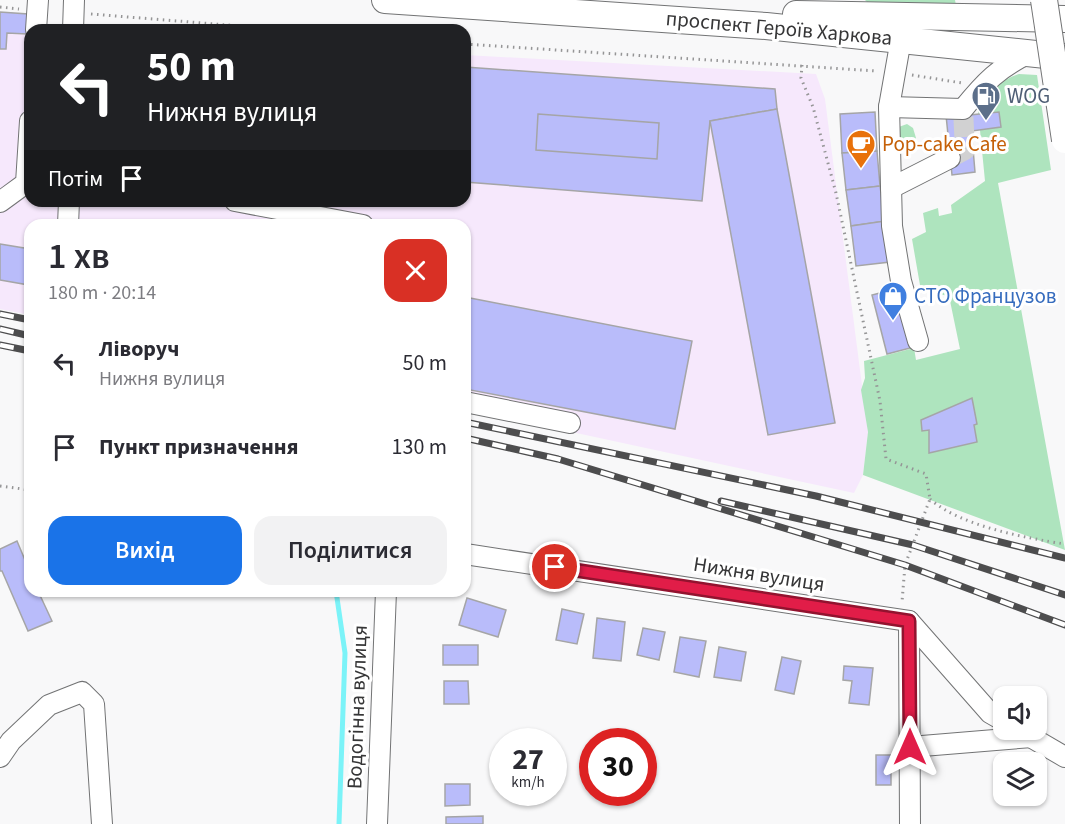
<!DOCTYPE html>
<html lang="uk">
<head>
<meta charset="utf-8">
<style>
	:root { --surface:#fff; --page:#f2f2f3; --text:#2b2b33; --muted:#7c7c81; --accent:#1a73e8 }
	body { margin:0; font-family:"Source Sans 3",sans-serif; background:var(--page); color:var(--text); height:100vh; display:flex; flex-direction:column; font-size:22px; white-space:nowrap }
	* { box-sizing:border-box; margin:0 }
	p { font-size:20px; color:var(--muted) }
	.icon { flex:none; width:33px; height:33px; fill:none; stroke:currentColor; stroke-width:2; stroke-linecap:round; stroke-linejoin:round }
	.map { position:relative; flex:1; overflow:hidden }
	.panel { position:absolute; left:24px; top:219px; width:447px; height:378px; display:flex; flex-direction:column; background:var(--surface); border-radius:18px; box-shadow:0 2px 4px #0004 }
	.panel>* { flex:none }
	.hud { position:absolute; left:24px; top:24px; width:447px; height:183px; border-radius:18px; box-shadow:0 2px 4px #0004; background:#202124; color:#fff; overflow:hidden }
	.fabs { position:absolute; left:993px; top:686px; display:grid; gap:12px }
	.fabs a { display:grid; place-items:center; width:54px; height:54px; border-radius:12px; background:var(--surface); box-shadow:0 2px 4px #0004; font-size:30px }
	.speed { position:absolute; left:489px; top:728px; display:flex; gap:12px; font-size:30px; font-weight:700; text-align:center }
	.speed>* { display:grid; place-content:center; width:78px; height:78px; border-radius:50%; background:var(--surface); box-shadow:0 2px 4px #0004; line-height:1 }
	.speed small { font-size:15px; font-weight:400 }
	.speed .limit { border:9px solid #d22; background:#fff; color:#111 }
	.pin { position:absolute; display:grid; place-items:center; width:51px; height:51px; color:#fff; margin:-26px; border:3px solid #fff; border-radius:50%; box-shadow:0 2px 6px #0007 }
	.me { position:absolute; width:66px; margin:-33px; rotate:0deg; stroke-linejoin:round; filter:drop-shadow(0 0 4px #0008) }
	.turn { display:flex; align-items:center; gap:21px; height:126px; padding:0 24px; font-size:27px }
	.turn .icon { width:78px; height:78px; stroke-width:2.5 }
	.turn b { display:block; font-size:42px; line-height:51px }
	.then { display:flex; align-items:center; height:57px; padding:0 24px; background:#0003; gap:12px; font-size:22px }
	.round { display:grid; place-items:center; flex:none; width:63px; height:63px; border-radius:18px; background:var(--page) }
	.summary { display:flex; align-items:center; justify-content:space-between; height:102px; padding:0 24px }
	h1 { font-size:36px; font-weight:600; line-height:45px }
	.action { display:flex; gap:12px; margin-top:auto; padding:12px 24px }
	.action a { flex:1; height:69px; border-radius:18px; background:var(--accent); color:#fff; font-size:24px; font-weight:600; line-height:69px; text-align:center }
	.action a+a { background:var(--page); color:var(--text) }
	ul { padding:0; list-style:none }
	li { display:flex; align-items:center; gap:18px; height:84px; padding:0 24px }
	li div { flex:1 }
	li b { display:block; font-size:22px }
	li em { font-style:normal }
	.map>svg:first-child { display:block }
	.industrial { fill:#f6e8fc }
	.green { fill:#aee4be }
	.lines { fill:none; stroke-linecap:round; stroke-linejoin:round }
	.stream { stroke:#7bf3f8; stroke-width:5 }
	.building { fill:#b9bcfa; stroke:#a5a5a6; stroke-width:1.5 }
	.minor-tunnel { stroke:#d1d1d2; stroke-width:20; stroke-dasharray:20 10; stroke-linecap:butt }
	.minor-casing { stroke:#727374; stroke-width:22 }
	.major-casing { stroke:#727374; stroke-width:28 }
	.path { stroke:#959596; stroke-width:3; stroke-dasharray:1.5 4.5; stroke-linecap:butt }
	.minor { stroke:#fff; stroke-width:20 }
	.major { stroke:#fff; stroke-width:26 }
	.rail-casing { stroke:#4d4d4e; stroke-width:7 }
	.rail { stroke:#fff; stroke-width:4.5; stroke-dasharray:14; stroke-linecap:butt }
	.major-bridge-casing { stroke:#727374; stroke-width:28; stroke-linecap:butt }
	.major-bridge { stroke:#fff; stroke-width:26 }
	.route-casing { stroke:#92132f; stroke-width:15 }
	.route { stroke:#e11d48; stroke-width:10 }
	.labels { text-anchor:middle; stroke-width:6; stroke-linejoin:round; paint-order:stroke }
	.street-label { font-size:21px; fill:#363637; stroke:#fff }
	.service-label { font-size:21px; fill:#4e5e75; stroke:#fff; text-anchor:start }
	.food-label { font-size:21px; fill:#c56008; stroke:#fff; text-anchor:start }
	.shop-label { font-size:21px; fill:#366cbe; stroke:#fff; text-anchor:start }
</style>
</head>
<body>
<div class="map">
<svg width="1065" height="824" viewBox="0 0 1065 824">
	<rect width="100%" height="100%" fill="#f8f8f9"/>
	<path class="industrial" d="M0,19L106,30H30V201H465V55L816,74L825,99L868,432L863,475L854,493L465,409V225H30V315L0,309Z"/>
	<g class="green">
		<path d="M865,0H955L956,5L867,2Z"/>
		<path d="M1019,74L1037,75L1051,170L998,183L1065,550L863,475L868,432L861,390L865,378L864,361L914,348L916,360L960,349L949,296L921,291L912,239L926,232L923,213L938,208L939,216L952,213L951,205L985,181L978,110C987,93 1001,80 1019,74Z"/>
		<path d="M907,124L913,128L916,138C912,147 906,148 898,145L896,128Z"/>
	</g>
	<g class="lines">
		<path class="stream" d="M336,591L345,653L339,824"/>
	</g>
	<g class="building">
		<path d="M0,12L28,14L27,34L7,33L6,49H0Z"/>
		<path d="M465,67L775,89L777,109L710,121L702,201L465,182Z"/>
		<path d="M777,109L835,423L768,435L710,121Z"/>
		<path d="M875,112L877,151L842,153L840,114Z"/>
		<path d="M999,112L1001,127L972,131L970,115Z"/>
		<path d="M970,113L975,172L952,175L946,115Z"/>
		<path d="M538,114L659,123L657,159L536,150Z"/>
		<path d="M877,151L880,186L846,190L842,153Z"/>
		<path d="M880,186L885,221L851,226L846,190Z"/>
		<path d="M885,221L890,262L856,266L851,226Z"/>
		<path d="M0,244L30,249L29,285L0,280Z"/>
		<path d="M899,288L914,347L887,354L872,295Z"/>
		<path d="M465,297L692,341L675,429L465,389Z"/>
		<path d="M972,398L977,424L974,425L977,442L929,453V430L922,431L921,420Z"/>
		<path d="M17,541L30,572V591H38L52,621L28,631L2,571H0V549Z"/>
		<path d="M467,598L506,610L498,637L459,625Z"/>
		<path d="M562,609L584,614L577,644L556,640Z"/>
		<path d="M597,618L625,622L621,661L593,658Z"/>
		<path d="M643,628L665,632L659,660L637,655Z"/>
		<path d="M680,637L706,641L699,677L674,672Z"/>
		<rect x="443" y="645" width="35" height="20"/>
		<path d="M719,647L746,652L741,681L714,677Z"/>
		<path d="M782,657L801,661L794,694L775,690Z"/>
		<path d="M844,666L873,668L869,705L849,703L852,681L843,680Z"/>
		<path d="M444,681H468L469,704H444Z"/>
		<rect x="876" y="755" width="15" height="30"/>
		<path d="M445,784H470V805L445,806Z"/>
		<path d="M483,816V824H446V817Z"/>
	</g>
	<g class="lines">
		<path class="minor-tunnel" d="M950,158L965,150L963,109"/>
		<g class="minor-casing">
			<g id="minor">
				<path d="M36,30L38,0"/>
				<path d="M73,30L74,0"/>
				<path d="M901,39L889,107L892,226L901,281L918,341"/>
				<path d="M889,107L963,109C984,83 999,67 1030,53"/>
				<path d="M891,188L950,158"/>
				<path d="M235,201L363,225"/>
				<path d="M0,202L26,183L30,121"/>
				<path d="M68,225L69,201"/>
				<path d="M465,402L570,423"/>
				<path d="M465,554L909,621L990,713L1004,721"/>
				<path d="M909,621L910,824"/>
				<path d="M1022,732L1065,757"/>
				<path d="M910,747L1032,737"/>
				<path d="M0,757L11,741L49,705L82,692L94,704L102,824"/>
				<path d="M377,824L386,591"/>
			</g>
		</g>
		<g class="major-casing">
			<g id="major">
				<path d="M385,0L766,26L1065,57"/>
				<path d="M796,14L1065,19"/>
			</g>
		</g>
		<g class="path">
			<path d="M0,7L19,9"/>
			<path d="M91,14L289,30"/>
			<path d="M465,44L876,71"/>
			<path d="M802,65L801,78L813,107L836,193L880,401L886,459L926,474L930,499L905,565L902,602"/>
			<path d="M912,75L962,83"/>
			<path d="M1007,89L1036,92"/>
			<path d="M0,486L30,490"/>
			<path d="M930,499C960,526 1026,538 1065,544"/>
		</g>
		<use href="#minor" class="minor"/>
		<use href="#major" class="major"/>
		<g class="rail-casing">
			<g id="rail">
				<path d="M0,314L30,320"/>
				<path d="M0,329L30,336"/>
				<path d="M0,345L30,351"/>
				<path d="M465,422L816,496L1065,558"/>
				<path d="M465,438L558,459L905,565L1065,625"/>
				<path d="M721,501L913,545L1065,595"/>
			</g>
		</g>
		<use href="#rail" class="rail"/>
		<g class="major-bridge-casing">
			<path id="major-bridge" d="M1044,0L1065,140"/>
		</g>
		<use href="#major-bridge" class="major-bridge"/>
	</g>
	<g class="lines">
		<g class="route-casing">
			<path id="route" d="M555,567L909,621L910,747"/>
		</g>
		<use href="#route" class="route"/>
	</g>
	<defs>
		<g id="fuel-pin" transform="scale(1.5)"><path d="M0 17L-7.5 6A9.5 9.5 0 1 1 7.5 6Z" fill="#5c6f8a" stroke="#fff"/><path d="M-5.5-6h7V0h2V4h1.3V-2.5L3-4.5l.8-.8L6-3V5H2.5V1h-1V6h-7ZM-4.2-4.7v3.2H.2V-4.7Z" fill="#fff"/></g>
		<g id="cafe-pin" transform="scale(1.5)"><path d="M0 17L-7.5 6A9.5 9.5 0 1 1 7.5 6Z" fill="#e8710a" stroke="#fff"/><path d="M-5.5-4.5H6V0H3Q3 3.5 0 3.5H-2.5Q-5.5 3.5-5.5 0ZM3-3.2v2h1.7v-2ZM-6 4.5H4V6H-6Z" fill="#fff"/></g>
		<g id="shop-pin" transform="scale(1.5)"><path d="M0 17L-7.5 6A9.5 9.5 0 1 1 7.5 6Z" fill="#3f7fe0" stroke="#fff"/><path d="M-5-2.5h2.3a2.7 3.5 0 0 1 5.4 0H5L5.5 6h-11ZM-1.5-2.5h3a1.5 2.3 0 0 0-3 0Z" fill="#fff"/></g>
	</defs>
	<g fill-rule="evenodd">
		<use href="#fuel-pin" x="986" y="96"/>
		<use href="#cafe-pin" x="861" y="144"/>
		<use href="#shop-pin" x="893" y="296"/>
	</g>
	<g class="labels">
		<g class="street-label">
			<text transform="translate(779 28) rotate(5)" y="7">проспект Героїв Харкова</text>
			<text transform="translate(759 574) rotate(9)" y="7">Нижня вулиця</text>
			<text transform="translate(357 707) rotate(-88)" y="7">Водогінна вулиця</text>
		</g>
		<g class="service-label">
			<text x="1007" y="103">WOG</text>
		</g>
		<g class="food-label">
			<text x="882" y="151">Pop-cake Cafe</text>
		</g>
		<g class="shop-label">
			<text x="914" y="303">СТО Французов</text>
		</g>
	</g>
</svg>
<div class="fabs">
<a><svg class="icon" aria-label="sound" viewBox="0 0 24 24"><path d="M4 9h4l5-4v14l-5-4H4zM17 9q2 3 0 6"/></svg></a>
<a><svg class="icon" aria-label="layers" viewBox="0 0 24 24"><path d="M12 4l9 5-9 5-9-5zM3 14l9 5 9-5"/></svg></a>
</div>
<div class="speed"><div>27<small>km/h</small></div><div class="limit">30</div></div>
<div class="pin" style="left:555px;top:567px;background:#d93025"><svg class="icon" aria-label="arrive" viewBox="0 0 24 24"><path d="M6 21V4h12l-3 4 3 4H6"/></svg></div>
<svg class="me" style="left:910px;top:747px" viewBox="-20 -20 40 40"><path d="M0-17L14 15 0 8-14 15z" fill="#e11d48" stroke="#fff" stroke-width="4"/></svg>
<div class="hud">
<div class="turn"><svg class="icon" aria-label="left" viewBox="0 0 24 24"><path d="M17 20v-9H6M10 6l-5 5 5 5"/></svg><div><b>50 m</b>Нижня вулиця</div></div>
<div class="then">Потім<svg class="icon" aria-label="arrive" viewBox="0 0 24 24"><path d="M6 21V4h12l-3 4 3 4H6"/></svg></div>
</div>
<section class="panel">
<div class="summary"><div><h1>1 хв</h1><p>180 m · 20:14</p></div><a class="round" style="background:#d93025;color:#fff"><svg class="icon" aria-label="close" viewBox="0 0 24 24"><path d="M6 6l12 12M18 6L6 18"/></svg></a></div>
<ul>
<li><svg class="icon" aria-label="left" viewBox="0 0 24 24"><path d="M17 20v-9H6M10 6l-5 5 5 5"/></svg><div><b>Ліворуч</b><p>Нижня вулиця</p></div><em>50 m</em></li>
<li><svg class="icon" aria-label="arrive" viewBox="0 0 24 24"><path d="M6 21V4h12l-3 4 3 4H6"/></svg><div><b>Пункт призначення</b></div><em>130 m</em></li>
</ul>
<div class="action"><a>Вихід</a><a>Поділитися</a></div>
</section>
</div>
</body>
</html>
